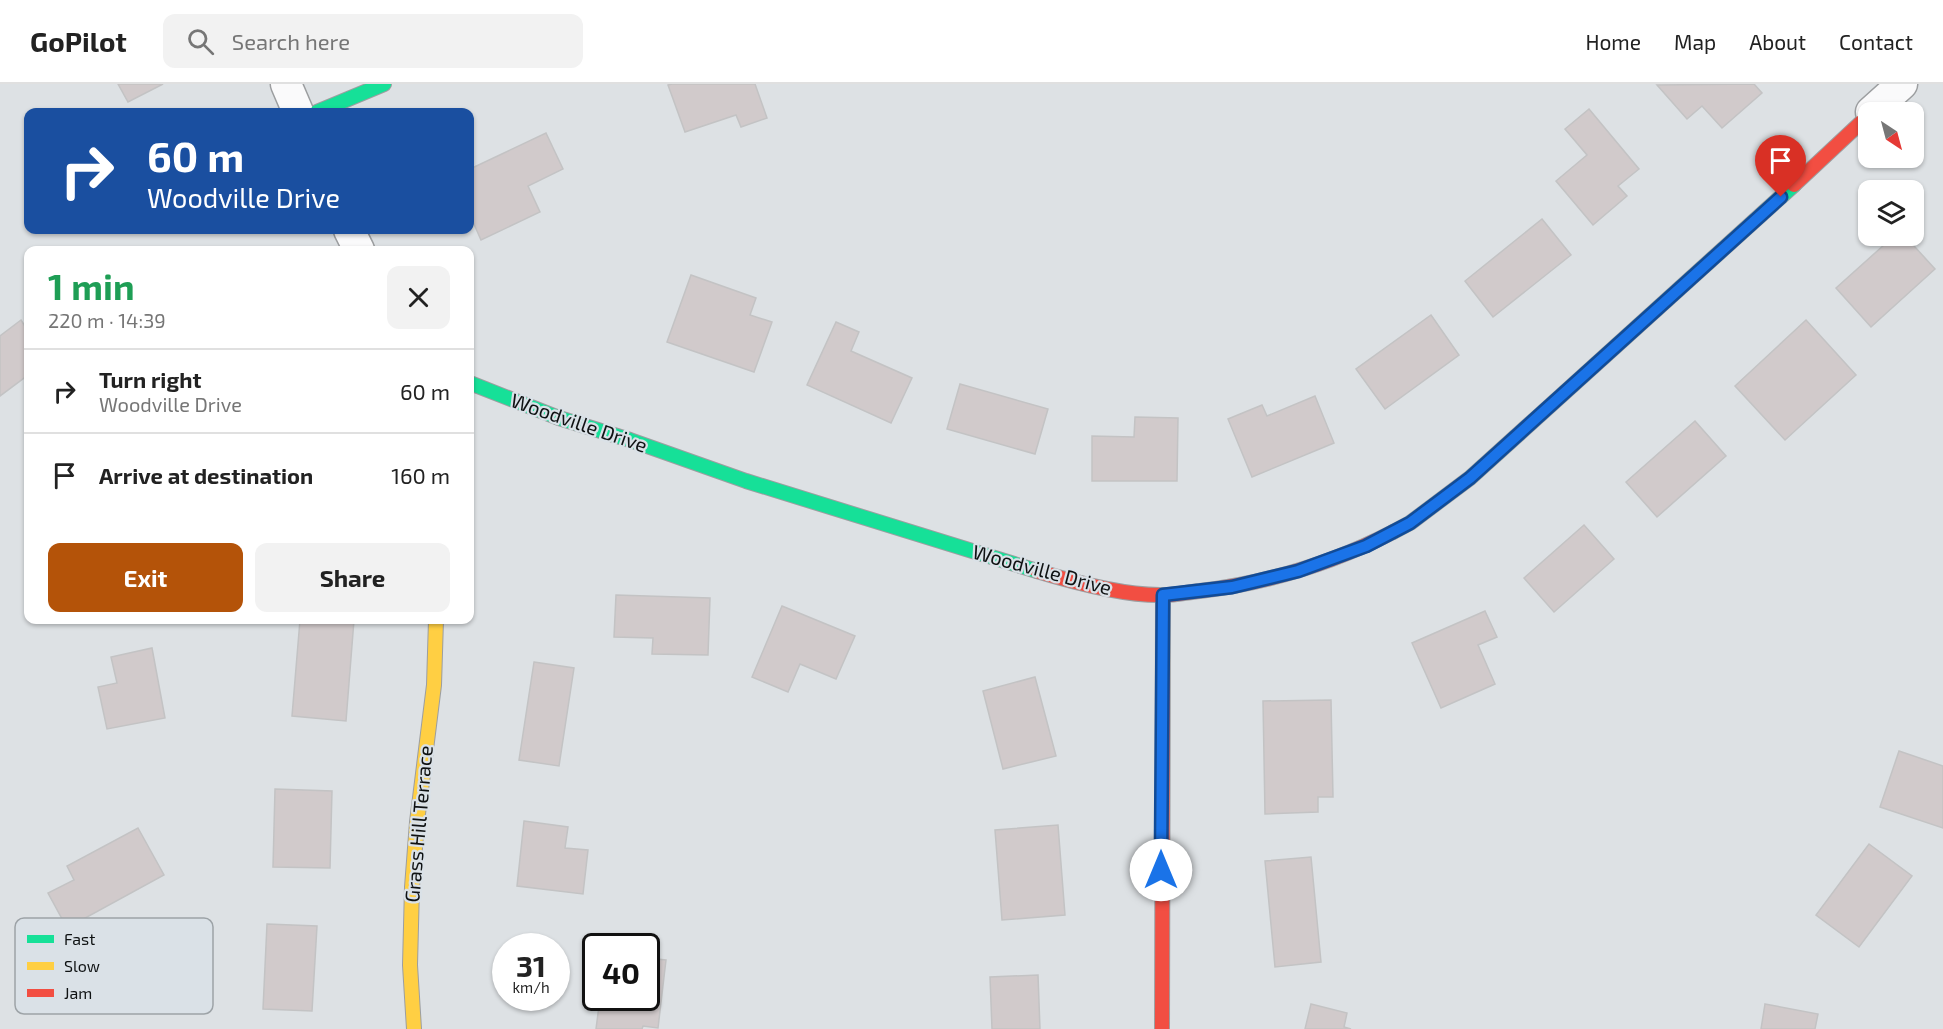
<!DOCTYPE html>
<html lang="en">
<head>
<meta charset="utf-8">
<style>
	:root { --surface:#fff; --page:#f2f2f2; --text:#222; --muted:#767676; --line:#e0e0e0; --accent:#b45309 }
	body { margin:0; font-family:"Exo 2",sans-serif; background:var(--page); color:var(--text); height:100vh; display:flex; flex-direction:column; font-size:22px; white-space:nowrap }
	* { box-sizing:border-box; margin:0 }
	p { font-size:20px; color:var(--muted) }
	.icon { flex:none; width:33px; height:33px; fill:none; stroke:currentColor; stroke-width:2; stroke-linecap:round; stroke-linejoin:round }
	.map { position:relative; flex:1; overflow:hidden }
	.drawer { position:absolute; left:24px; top:162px; width:450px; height:378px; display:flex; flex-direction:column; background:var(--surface); border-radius:12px; box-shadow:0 2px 4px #0004 }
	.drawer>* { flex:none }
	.banner { position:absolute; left:24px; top:24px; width:450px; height:126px; border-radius:12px; box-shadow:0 2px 4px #0004; background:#1a4fa0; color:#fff; overflow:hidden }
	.needle { width:39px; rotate:144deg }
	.controls { position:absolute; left:1858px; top:18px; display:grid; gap:12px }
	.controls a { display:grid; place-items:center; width:66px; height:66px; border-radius:12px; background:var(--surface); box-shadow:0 2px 4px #0004; font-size:30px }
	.speed { position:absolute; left:492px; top:849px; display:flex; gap:12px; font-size:30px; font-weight:700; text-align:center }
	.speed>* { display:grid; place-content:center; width:78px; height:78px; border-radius:50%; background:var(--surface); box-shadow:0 2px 4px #0004; line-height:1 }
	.speed small { font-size:15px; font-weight:400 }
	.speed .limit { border:3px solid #111; border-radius:9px; background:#fff; color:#111 }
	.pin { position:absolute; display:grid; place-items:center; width:51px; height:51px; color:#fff; margin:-62px -26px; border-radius:50% 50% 50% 0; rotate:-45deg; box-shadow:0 0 6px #0007 }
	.pin .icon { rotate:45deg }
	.me { position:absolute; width:66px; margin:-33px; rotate:0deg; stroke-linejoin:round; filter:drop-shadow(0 0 4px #0008) }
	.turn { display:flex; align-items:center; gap:21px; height:126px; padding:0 24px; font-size:27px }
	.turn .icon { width:78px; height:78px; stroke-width:2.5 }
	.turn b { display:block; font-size:42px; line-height:51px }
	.round { display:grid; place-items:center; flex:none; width:63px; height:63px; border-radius:12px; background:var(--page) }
	.headline { display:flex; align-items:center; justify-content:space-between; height:102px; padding:0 24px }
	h1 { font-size:36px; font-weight:700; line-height:45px; color:#1e9e55 }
	.button { display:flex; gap:12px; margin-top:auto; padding:12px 24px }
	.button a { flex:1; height:69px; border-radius:12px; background:var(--accent); color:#fff; font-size:24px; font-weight:700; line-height:69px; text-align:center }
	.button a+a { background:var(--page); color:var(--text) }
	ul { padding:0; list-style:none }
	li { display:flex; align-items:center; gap:18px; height:84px; padding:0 24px; border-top:2px solid var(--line) }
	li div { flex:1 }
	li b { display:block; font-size:22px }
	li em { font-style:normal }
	header { display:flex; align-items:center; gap:36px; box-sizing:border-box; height:84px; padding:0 30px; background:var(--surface); border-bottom:2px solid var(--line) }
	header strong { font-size:28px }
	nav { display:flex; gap:33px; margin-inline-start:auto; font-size:21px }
	.search { width:420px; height:54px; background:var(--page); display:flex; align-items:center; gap:15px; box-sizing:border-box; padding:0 21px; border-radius:12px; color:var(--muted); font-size:22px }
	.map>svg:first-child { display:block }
	.building { fill:#d1cacb; stroke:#c3c3c4; stroke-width:1.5 }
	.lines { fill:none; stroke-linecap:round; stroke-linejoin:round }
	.street-casing { stroke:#9c9ea0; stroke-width:33 }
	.fast-casing { stroke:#9c9ea0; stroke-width:16 }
	.slow-casing { stroke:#9c9ea0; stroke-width:16 }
	.jam-casing { stroke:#9c9ea0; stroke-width:16 }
	.street { stroke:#fafafb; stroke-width:30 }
	.fast { stroke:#16e098; stroke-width:14 }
	.slow { stroke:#ffcf43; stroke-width:14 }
	.jam { stroke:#f24e42; stroke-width:14 }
	.route-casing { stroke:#114b97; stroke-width:15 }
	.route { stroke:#1a73e8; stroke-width:10 }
	.labels { text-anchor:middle; stroke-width:4.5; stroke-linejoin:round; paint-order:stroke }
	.street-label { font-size:20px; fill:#0f1213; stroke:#dae1e7 }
	.key { fill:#dae1e7; stroke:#9da3a7; stroke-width:1.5 }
	.key-label { font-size:16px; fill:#0f1213 }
</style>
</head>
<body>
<header>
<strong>GoPilot</strong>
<div class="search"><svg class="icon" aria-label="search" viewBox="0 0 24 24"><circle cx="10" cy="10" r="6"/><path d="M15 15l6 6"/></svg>Search here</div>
<nav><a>Home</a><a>Map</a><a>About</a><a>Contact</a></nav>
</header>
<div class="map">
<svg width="1943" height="945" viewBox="0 0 1943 945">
	<rect width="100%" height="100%" fill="#dde1e4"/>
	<g class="building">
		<path d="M118,0H163L128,18Z"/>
		<path d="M672,0H755L767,34L741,43L736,31L685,48L668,1Z"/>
		<path d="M1754,0L1762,9L1722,44L1702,22L1687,35L1657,1Z"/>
		<path d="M1589,25L1639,85L1618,102L1627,112L1593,141L1556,97L1587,71L1565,45Z"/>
		<path d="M546,49L563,85L528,102L540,128L481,156L470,131V85Z"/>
		<path d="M1542,135L1571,171L1493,233L1465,197Z"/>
		<path d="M1894,152H1905L1935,185L1871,243L1836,204Z"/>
		<path d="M691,191L756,214L750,231L772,238L754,288L667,258Z"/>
		<path d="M1431,231L1459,271L1385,325L1356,285Z"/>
		<path d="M21,236L28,247V291L0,312V252Z"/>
		<path d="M1806,236L1856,291L1785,356L1735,302Z"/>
		<path d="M836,238L859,248L851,267L912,294L891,339L807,301Z"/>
		<path d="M960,300L1048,325L1035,370L947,345Z"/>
		<path d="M1315,312L1334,359L1252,393L1228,335L1262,321L1267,332Z"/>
		<path d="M1135,333L1178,334L1177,397H1092V352L1134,353Z"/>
		<path d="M1695,337L1726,372L1657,433L1626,398Z"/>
		<path d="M1584,441L1614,475L1554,528L1524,494Z"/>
		<path d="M616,511L710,514L708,571L652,570L653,554L614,553Z"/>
		<path d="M782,522L855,552L836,595L800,580L788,608L752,593Z"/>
		<path d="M1485,527L1497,553L1478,561L1495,600L1441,624L1412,559Z"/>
		<path d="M300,536H354L346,637L292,632Z"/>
		<path d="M152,564L165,634L107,645L98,603L117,599L111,573Z"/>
		<path d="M534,578L574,584L559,682L519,676Z"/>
		<path d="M1035,593L1056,672L1003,685L983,607Z"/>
		<path d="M1331,616L1333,713H1318V728L1265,730L1263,617Z"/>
		<path d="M1899,667L1943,682V744L1880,723Z"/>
		<path d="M275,705L332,707L330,784L273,783Z"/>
		<path d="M524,737L568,743L565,764L588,766L583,810L517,802Z"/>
		<path d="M1058,741L1065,831L1002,836L995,746Z"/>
		<path d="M138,744L164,791L67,844L48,809L74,796L67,782Z"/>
		<path d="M1869,760L1912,792L1859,863L1816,831Z"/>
		<path d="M1311,773L1321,878L1275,883L1265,777Z"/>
		<path d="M267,840L317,842L312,927L263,925Z"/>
		<path d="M646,874L666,876L658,944L643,942L642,945H596L600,914H646Z"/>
		<path d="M1038,891L1040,945H992L990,893Z"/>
		<path d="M1311,920L1347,929L1344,943L1351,945H1305Z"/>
		<path d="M1765,920L1818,930L1815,945H1761Z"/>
	</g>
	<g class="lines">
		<g class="street-casing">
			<g id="street">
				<path d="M286,0L298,28"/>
				<path d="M1871,28L1902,0"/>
				<path d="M349,146L359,166"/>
			</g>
		</g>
		<g class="fast-casing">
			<g id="fast">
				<path d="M317,28L384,0"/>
				<path d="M470,299L559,334L630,356L746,397L1037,487"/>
				<path d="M1393,448L1410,439L1470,394L1794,101"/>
			</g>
		</g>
		<g class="slow-casing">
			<path id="slow" d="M414,945L410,881L412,803L417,738L434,601L436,536"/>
		</g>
		<g class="jam-casing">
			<g id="jam">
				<path d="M1794,101L1869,31"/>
				<path d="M1037,487C1073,498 1126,512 1164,511C1176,511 1188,508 1200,507C1267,499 1333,479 1393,448"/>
				<path d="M1162,945L1163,511"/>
			</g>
		</g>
		<use href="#street" class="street"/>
		<use href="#fast" class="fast"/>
		<use href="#slow" class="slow"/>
		<use href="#jam" class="jam"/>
	</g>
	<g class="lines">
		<g class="route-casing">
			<path id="route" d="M1161,786L1163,511L1232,503L1298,487L1366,462L1410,439L1470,394L1781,113"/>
		</g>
		<use href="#route" class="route"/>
	</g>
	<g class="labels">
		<g class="street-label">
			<text transform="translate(579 339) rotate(19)" y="7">Woodville Drive</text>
			<text transform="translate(1042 486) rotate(15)" y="7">Woodville Drive</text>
			<text transform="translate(419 740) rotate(-85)" y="7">Grass Hill Terrace</text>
		</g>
	</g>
	<rect x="15" y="834" width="198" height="96" rx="9" class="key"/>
	<rect x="27" y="851" width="27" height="8" fill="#16e098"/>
	<rect x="27" y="878" width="27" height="8" fill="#ffcf43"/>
	<rect x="27" y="905" width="27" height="8" fill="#f24e42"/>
	<g class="key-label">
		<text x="64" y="861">Fast</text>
		<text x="64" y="888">Slow</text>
		<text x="64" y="915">Jam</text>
	</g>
</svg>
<div class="controls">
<a><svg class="needle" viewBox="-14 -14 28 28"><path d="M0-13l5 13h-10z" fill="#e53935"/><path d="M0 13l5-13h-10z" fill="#767676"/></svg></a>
<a><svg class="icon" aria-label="layers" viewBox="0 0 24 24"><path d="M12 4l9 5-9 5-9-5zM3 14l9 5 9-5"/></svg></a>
</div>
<div class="speed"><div>31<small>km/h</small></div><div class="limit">40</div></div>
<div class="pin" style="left:1781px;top:113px;background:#d93025"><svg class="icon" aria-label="arrive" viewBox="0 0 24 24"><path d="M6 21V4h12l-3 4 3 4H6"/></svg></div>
<svg class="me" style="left:1161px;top:786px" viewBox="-20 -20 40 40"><circle r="19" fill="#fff"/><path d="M0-13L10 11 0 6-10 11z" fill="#1a73e8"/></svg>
<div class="banner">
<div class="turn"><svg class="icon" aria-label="right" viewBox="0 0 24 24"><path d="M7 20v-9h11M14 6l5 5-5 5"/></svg><div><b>60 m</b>Woodville Drive</div></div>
</div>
<section class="drawer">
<div class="headline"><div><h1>1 min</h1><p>220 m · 14:39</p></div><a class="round"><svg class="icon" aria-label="close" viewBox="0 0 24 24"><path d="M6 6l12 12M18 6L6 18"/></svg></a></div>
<ul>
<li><svg class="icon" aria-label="right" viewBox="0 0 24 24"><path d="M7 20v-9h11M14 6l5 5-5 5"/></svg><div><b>Turn right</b><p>Woodville Drive</p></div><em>60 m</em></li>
<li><svg class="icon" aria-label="arrive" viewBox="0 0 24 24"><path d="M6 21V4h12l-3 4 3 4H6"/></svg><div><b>Arrive at destination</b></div><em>160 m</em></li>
</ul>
<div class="button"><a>Exit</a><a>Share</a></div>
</section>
</div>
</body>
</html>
